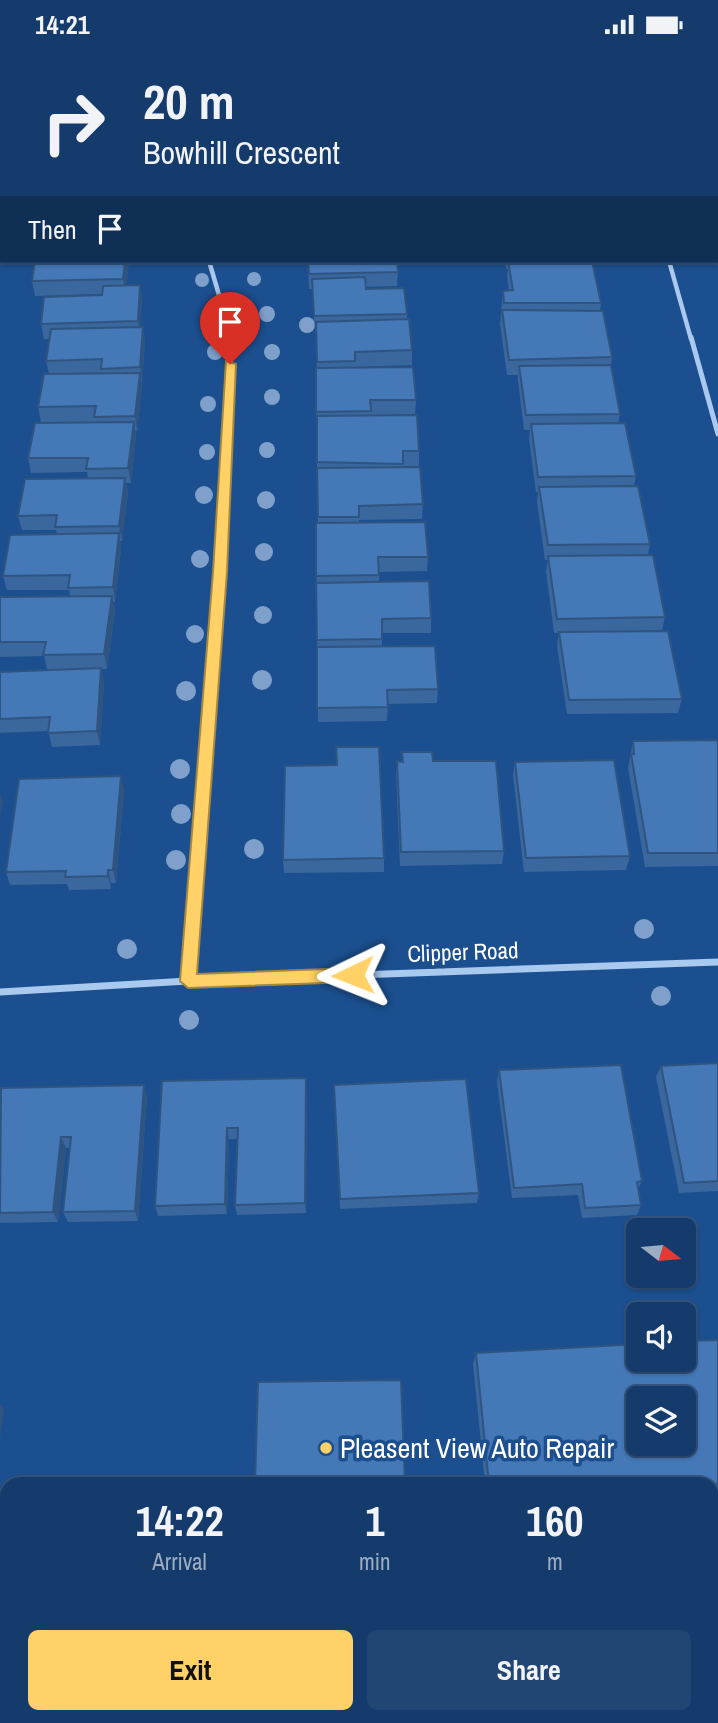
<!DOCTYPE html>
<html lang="en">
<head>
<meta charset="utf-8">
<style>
	:root { --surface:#143b6b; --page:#214673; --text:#f1f3f6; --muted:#9dadc1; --line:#33557e; --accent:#ffd166 }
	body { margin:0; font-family:"Archivo Narrow",sans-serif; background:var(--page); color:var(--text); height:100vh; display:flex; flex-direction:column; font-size:26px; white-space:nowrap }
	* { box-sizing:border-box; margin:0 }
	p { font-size:23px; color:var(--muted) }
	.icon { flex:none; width:38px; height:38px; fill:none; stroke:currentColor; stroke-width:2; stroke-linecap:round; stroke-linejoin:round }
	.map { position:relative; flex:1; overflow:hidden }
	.side { position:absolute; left:0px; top:1428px; width:719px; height:247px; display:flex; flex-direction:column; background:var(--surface); border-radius:21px 21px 0 0; box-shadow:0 2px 5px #0004,0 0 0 2px var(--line) }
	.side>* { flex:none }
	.banner { position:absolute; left:0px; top:0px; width:719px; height:214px; box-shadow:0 2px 5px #0004,0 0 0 2px var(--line); background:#143b6b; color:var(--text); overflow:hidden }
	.needle { width:46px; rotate:106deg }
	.buttons { position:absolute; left:626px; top:1169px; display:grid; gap:14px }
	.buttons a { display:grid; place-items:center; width:70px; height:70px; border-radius:10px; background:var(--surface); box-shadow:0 2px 5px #0004,0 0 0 2px var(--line); font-size:35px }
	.pin { position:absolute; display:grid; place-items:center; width:60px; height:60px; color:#fff; margin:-72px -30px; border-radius:50% 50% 50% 0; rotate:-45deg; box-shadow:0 0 7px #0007 }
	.pin .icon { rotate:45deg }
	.me { position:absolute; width:77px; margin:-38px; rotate:268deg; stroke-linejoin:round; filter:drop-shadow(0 0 5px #0008) }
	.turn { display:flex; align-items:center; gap:24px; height:147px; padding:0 28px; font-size:32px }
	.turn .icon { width:91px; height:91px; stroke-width:2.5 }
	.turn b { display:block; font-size:49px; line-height:60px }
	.then { display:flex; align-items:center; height:66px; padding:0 28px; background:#0003; gap:14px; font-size:26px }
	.eta { display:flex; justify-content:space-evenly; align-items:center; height:119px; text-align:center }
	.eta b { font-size:42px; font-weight:700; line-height:49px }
	.cta { display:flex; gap:14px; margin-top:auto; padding:14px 28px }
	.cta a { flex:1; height:80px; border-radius:10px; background:var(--accent); color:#111; font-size:28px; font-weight:700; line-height:80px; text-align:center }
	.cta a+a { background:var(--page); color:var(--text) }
	.status { display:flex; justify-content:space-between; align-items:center; height:49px; padding:0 35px; background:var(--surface); direction:ltr }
	.status svg { height:19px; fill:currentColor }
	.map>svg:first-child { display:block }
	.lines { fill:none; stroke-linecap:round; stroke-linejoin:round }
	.street-far2 { stroke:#a9c9ee; stroke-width:4.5 }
	.street-far1 { stroke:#a9c9ee; stroke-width:5 }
	.street { stroke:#a9c9ee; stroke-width:7 }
	.tree { fill:#7ea0ca }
	.wall { fill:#3a679d }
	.shaded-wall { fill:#305480 }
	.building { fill:#4478b7; stroke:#305480; stroke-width:2; fill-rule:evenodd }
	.route { fill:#ffd166; stroke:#a68842; stroke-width:2 }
	.poi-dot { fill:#ffd166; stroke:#1b4f8f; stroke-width:2.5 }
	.labels { text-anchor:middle; stroke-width:7; stroke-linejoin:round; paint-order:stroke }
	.street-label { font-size:23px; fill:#fff; stroke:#1b4f8f }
	.near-poi-label { font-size:28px; fill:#fff; stroke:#1b4f8f; text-anchor:start }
</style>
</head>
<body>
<div class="status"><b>14:21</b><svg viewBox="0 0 49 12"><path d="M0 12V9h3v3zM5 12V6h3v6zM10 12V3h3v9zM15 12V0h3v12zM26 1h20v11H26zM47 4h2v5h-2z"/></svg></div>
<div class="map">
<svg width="718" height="1674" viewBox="0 0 718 1674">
	<rect width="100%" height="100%" fill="#1b4f8f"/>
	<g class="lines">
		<g class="street-far2">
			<path d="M209,212L232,290"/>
			<path d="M669,212L691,290"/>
		</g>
		<g class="street-far1">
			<path d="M691,288L718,385"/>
			<path d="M210,652L232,288"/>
		</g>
		<g class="street">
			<path d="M188,932L210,651"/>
			<path d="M0,943L188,932L718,913"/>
		</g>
	</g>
	<g class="tree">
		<circle cx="254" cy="230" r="7"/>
		<circle cx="202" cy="231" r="7"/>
		<circle cx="267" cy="265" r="8"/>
		<circle cx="217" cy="271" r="8"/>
		<circle cx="307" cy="276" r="8"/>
		<circle cx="215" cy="303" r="8"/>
		<circle cx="272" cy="303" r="8"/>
		<circle cx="272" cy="348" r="8"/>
		<circle cx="208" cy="355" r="8"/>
		<circle cx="267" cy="401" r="8"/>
		<circle cx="207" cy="403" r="8"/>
		<circle cx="204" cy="446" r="9"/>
		<circle cx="266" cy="451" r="9"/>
		<circle cx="264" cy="503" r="9"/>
		<circle cx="200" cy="510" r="9"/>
		<circle cx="263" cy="566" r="9"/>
		<circle cx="195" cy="585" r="9"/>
		<circle cx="262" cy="631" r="10"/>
		<circle cx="186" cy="642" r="10"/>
		<circle cx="180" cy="720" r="10"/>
		<circle cx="181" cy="765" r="10"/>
		<circle cx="254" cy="800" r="10"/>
		<circle cx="176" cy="811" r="10"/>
		<circle cx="644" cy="880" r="10"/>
		<circle cx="127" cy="900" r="10"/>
		<circle cx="661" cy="947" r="10"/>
		<circle cx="189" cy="971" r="10"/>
	</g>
	<g class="wall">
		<path d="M0,0H44V2H2V11H0Z"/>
		<path d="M106,0H193L187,2H106Z"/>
		<rect x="351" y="0" width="65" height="2"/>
		<rect x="427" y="0" width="61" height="2"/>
		<path d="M504,0H566L565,2H504Z"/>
		<path d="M583,0H642L583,2Z"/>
		<path d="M35,212H129L126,236H140L142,251L140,278H143L145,293L142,333H141L142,338L137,382H135L136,387L131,434H126L128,444L122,492H120L121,499L115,553H113L115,561L107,620H101L104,633L100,696L52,698L48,682L0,684V623L70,620H47L44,607L0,608V548L70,547L69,541H7L3,527L57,485L56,481H22L18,467L88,430L87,423L31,424L28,409L95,373H41L38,358L49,325L46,312L49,290H44L41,275L102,245L35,247L32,232Z"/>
		<path d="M308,212L398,223L397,237L366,238V240L407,265V270L412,301V316L355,318L416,351L415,366L371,367L419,402V417H403V418L423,455L422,470L359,471V474L428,508L427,522L379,523V533L431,569V584H382V597L438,640L437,654L388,655L387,672L318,673L316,474H318L316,363L317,319L316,282H315L312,240H309Z"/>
		<path d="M505,212H592L601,254L600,262L612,308L611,316L620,365L618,374L636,427L634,437L650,495L648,506L665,568L662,582L682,650L678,664L567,665L557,597L559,584H554L546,522L548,511H545L537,453L538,443H536L529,390L530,381H524L518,332V326H507L500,275L503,242H509L507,227L508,220H506Z"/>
		<path d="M633,692L718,695V817L645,818L628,719Z"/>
		<path d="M402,703L433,712L504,802L502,815L400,817L396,726L397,712L402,713Z"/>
		<path d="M515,713L630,807L626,821L524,823L513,726Z"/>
		<path d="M124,741L116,834H111V840L69,841L67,835L10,836L6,823Z"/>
		<path d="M384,809V823L284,824L283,811Z"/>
		<path d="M718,1014V1142L679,1144L656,1028L661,1017Z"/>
		<path d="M499,1021L642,1132L638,1140L641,1156L637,1166L582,1169L578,1146L512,1149L497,1033Z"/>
		<path d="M162,1032L307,1041L306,1164L237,1166L235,1156L237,1090H229L227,1165L158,1167L155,1157Z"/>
		<path d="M334,1036L479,1144L477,1154L340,1160Z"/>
		<path d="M0,1043L147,1047L138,1172L68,1173L63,1163L70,1099H66L58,1173L0,1174Z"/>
		<path d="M718,1291V1443H712V1435H485L473,1315L476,1304Z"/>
		<path d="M7,1470V1584H0V1471Z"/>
	</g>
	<g class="shaded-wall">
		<path d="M201,0H266V1L201,2Z"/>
		<path d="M277,0H341V1L277,2Z"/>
		<path d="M125,212H129L126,245L123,230Z"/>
		<path d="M140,236L142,251L140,287L138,272Z"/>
		<path d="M143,278L145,293L142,333L140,318Z"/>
		<path d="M140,324L142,338L137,382L135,367Z"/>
		<path d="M134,373L136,387L131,434L128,419Z"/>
		<path d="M125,429L128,444L122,492L119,477Z"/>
		<path d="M119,484L121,499L115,553L113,538Z"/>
		<path d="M112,547L115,561L107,620L104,605Z"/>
		<path d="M101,619L104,633L100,696L97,682Z"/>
		<path d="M121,727L124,741L116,834L113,821Z"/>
		<path d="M0,743L3,751L0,769Z"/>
		<path d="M108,821L111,834V840L108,827Z"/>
		<path d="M306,1029L307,1041L306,1164L305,1154Z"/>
		<path d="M144,1036L147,1047L138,1172L135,1162Z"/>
		<path d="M227,1079L229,1090L227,1165L225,1155Z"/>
		<path d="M61,1088L66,1099L58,1173L53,1163Z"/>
		<path d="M0,1354L4,1359L0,1390Z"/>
	</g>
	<g class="building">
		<path d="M116,0H193L187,2H118Z"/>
		<path d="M35,212H125L123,230L32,232Z"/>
		<path d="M308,212H397L398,223L309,225Z"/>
		<path d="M508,212H592L601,254H504L503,242L513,241Z"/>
		<path d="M365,228L366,240L404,239L407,265L314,267L312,230Z"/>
		<path d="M140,236L138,272L41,275L44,248L102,246L103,237Z"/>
		<path d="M502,261L603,262L612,308L509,311Z"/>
		<path d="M409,270L412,301L355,303V312L317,313L316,273Z"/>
		<path d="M143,278L140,318L101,320L102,310L46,312L51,280Z"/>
		<path d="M611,316L620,365L526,366L519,317Z"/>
		<path d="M413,318L416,351H370L371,362L316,363V319Z"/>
		<path d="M140,324L135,367L94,368L96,357L38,358L44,325Z"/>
		<path d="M417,366L419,402H403V415L317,413V367Z"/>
		<path d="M134,373L128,419L86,420L88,409H28L35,374Z"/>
		<path d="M625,374L636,427L538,428L531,375Z"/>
		<path d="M420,418L423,455L359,457V468H318L317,419Z"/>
		<path d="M125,429L119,477L55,478L57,466L18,467L25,430Z"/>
		<path d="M638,437L650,495L548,496L539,438Z"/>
		<path d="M425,473L428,508H378L379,526L316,527V474Z"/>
		<path d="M119,484L113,538L68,539L70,526L3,527L10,486Z"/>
		<path d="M653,506L665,568L557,570L548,507Z"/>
		<path d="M429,532L431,569L382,570V590L317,591L316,534Z"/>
		<path d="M112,547L104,605L43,606L46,593H0V548Z"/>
		<path d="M668,582L682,650L569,651L559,583Z"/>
		<path d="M435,597L438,640L387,641L388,658L317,659V598Z"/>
		<path d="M101,619L97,682L48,684L50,668L0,670V623Z"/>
		<path d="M717,691L718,695V804H648L631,705H634L633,692Z"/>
		<path d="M336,698H379L384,809L283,811L285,717L337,716Z"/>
		<path d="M402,703H432L433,712H496L504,802L401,803L397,712L403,713Z"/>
		<path d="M614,711L630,807L526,809L515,713Z"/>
		<path d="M121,727L113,821H108V827L65,828L66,822L6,823L19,730Z"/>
		<path d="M718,1014V1132L684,1134L661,1017Z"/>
		<path d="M621,1016L642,1132L637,1133L641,1156L585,1159L582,1135L514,1139L499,1021Z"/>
		<path d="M306,1029L305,1154L235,1156L238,1079H227L225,1155L155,1157L162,1032Z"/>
		<path d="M466,1030L479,1144L340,1150L334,1036Z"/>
		<path d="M144,1036L135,1162L63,1163L71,1088H61L53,1163L0,1164L1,1039Z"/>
		<path d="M718,1291V1435H489L476,1304L639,1295V1311H684V1292ZM639,1349H684V1395H639Z"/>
		<path d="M401,1331L405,1435H255L258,1333Z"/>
		<path d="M198,1428V1435H133V1430Z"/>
		<path d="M7,1470V1580H0V1471Z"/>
	</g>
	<path class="route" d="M226,312L236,315L227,523L197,925L353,919L361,926L353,933L188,939L180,932L213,523Z"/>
	<circle class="poi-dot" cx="326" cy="1399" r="7"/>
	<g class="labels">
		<g class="street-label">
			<text transform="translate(463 903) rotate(-2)" y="8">Clipper Road</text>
		</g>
		<g class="near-poi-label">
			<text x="340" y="1409">Pleasent View Auto Repair</text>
		</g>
	</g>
</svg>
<div class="buttons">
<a><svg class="needle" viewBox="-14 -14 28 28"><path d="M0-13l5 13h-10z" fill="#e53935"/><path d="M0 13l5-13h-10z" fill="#9dadc1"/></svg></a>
<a><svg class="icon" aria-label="sound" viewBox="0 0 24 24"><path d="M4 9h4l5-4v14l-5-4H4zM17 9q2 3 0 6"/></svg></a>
<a><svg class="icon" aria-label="layers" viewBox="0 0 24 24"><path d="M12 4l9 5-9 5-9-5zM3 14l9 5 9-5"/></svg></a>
</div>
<div class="pin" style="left:230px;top:315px;background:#d93025"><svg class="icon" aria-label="arrive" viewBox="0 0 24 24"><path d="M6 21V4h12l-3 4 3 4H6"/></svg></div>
<svg class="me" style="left:353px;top:926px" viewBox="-20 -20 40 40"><path d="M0-17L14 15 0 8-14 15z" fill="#ffd166" stroke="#fff" stroke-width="4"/></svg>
<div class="banner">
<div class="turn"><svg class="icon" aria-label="right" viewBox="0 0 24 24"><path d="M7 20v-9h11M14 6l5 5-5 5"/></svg><div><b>20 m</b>Bowhill Crescent</div></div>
<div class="then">Then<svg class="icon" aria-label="arrive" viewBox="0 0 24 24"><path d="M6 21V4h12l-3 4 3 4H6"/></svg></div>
</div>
<section class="side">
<div class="eta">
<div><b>14:22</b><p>Arrival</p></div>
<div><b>1</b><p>min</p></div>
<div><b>160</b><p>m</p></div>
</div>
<div class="cta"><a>Exit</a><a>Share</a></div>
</section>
</div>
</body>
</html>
